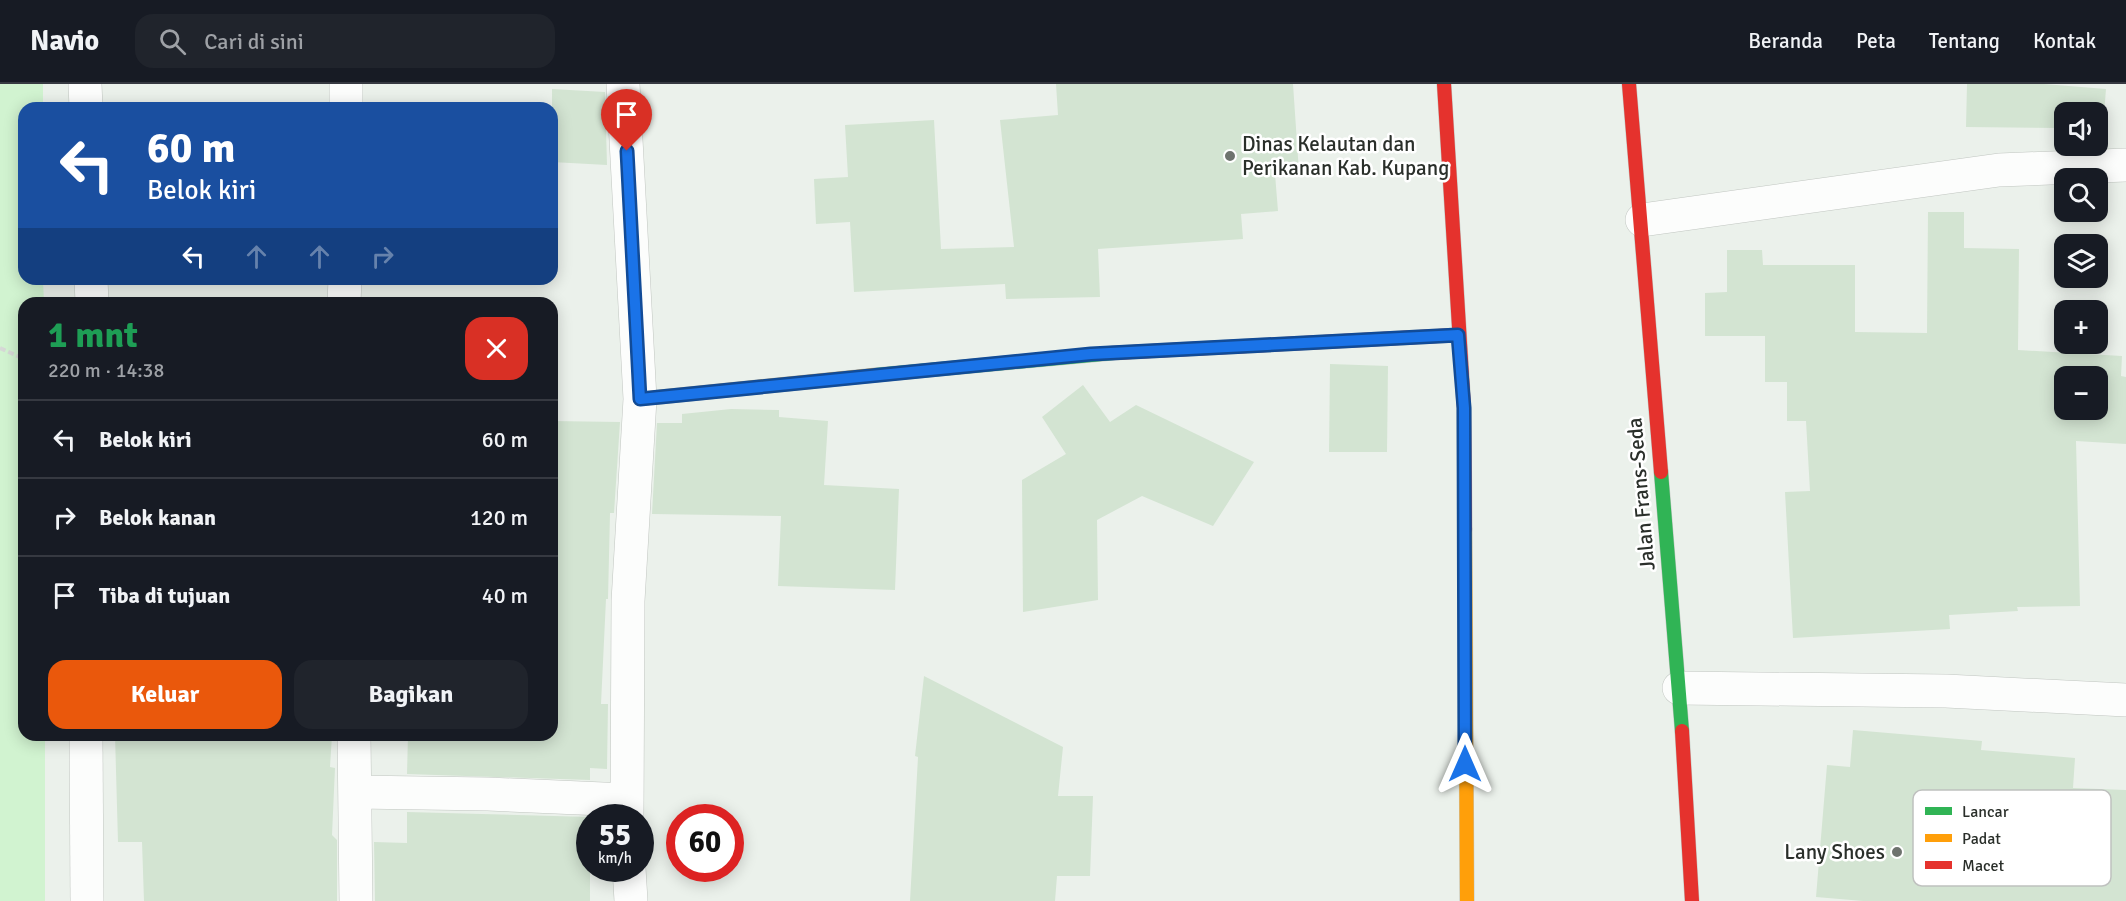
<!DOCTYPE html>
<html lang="id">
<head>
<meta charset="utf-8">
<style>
	:root { --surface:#171b24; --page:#20242c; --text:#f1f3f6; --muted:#9ea1a6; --line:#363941; --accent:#ea580c }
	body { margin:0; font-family:Signika,sans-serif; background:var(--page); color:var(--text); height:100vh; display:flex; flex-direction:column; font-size:22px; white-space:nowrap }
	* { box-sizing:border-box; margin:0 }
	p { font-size:20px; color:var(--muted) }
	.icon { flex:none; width:33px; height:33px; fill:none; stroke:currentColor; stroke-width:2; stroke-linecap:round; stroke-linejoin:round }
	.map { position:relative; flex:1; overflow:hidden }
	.details { position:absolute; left:18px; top:213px; width:540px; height:444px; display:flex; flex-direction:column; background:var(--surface); border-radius:18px; box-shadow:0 3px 15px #0003 }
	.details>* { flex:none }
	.hud { position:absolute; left:18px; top:18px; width:540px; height:183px; border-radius:18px; box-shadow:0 3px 15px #0003; background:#1a4fa0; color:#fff; overflow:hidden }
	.fabs { position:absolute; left:2054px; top:18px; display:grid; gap:12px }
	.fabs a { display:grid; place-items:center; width:54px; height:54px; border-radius:12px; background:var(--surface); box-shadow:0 3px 15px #0003; font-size:30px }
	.speed { position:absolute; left:576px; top:720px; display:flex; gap:12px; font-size:30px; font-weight:700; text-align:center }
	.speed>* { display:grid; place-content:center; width:78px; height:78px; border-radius:50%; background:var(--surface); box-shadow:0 3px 15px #0003; line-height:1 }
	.speed small { font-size:15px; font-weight:400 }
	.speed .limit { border:9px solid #d22; background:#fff; color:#111 }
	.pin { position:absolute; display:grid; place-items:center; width:51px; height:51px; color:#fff; margin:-62px -26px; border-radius:50% 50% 50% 0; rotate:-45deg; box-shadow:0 0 6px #0007 }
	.pin .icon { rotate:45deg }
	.me { position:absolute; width:66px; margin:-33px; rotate:0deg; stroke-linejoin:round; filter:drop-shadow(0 0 4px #0008) }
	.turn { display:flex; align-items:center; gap:21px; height:126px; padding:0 30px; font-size:27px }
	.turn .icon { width:78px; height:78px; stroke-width:2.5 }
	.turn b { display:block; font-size:42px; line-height:51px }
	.lanes { display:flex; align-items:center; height:57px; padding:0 30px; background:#0003; justify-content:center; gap:30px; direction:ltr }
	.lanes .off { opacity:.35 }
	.round { display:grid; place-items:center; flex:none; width:63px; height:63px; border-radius:18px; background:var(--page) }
	.head { display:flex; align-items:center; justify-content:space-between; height:102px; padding:0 30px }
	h1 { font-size:36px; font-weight:800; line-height:45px; color:#1e9e55 }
	.button { display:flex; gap:12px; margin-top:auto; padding:12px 30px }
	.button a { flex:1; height:69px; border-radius:18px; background:var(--accent); color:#fff; font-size:24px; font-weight:800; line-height:69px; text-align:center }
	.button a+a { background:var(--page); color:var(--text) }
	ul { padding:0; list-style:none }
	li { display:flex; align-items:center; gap:18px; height:78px; padding:0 30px; border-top:2px solid var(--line) }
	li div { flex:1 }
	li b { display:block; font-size:22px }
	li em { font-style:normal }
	header { display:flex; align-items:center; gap:36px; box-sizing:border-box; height:84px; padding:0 30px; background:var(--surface); border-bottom:2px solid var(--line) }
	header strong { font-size:28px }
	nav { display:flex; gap:33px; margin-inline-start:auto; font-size:21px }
	.search { width:420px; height:54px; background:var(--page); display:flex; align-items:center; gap:15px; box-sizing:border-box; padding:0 21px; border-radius:18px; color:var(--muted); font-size:22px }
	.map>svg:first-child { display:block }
	.green { fill:#d1f3d0 }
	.building { fill:#d3e4d2; fill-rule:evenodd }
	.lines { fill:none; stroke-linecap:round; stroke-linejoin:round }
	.street-casing { stroke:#c1c6c1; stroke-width:34 }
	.fast-casing { stroke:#c1c6c1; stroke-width:15 }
	.slow-casing { stroke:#c1c6c1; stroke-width:15 }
	.jam-casing { stroke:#c1c6c1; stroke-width:15 }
	.path { stroke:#d6d8d6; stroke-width:4; stroke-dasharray:6 3; stroke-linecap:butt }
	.street { stroke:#fcfdfc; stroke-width:33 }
	.fast { stroke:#30b455; stroke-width:14 }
	.slow { stroke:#ff9f0a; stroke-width:14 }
	.jam { stroke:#e5322d; stroke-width:14 }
	.route-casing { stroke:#114b97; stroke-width:15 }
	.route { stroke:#1a73e8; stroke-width:10 }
	.poi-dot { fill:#6e736e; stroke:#fff; stroke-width:2 }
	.labels { text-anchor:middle; stroke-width:5; stroke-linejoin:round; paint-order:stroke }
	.poi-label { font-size:21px; fill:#2a2f2a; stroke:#fff; text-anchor:start }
	.street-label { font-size:21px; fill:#2a2f2a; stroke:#fff }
	.key { fill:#fff; stroke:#bfc1bf; stroke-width:1.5 }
	.key-label { font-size:16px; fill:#2a2f2a }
</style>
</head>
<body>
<header>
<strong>Navio</strong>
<div class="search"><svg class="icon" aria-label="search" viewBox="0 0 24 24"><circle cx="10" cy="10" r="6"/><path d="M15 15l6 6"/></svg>Cari di sini</div>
<nav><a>Beranda</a><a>Peta</a><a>Tentang</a><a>Kontak</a></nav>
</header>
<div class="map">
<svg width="2126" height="817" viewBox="0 0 2126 817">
	<rect width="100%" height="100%" fill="#ebf1eb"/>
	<path class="green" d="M0,0H43V24H24V195H43L44,219H24V651H45V817H0Z"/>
	<g class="building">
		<path d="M1056,0H1293L1299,88L1275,90L1278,127L1241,130L1243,155L1098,165L1100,213L1006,215L1005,200L854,208L850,138L816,140L814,95L848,93L845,41L934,36L941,165L1014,163L1000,36L1058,31Z"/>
		<path d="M1967,0H2044L2106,5L2102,55H2097V28H2064V52H2059V44L1966,43Z"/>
		<path d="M552,5L605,8L607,81L552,78Z"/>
		<path d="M1928,128H1964V164L2019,165L2018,266L2122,272L2121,292L2126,293V360L2076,357L2080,522L2017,523L2018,527L1949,531L1950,545L1793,554L1785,408L1810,407L1806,337H1787V298H1765V252H1705V209L1727,208V166H1762L1763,181H1855V248L1927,249ZM2064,292H2097V326H2064Z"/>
		<path d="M1330,280L1388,282L1387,368H1329Z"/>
		<path d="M1083,301L1110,338L1136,321L1254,378L1213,442L1142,412L1097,436L1098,516L1023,528L1022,396L1066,370L1042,333Z"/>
		<path d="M731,325L779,326V333L828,337L824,401L899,405L895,506L778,502L781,432L652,430L657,339H682V330Z"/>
		<path d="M552,337L620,338L614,429H610L608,515H606L601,620H608L607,685L590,684V696L407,690L408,651H552Z"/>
		<path d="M924,592L1063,663L1058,712H1093L1090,792H1057L1055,817H910L918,673L915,672Z"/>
		<path d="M1853,646L1982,657L1981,666L2075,674L2073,704L2126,706V817H1863L1816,813L1827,681L1850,683Z"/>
		<path d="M115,651H332L330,683L335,684L332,751L337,756V817H144L142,758H118Z"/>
		<path d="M407,728L590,733V817H375L374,758L407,759Z"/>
	</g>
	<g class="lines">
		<g class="street-casing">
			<g id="street">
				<path d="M85,0L86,24"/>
				<path d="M623,0L640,315L628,517L627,734"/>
				<path d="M346,24V0"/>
				<path d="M1642,136L1999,86L2126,81"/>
				<path d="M91,195L92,219"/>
				<path d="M344,219L345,195"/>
				<path d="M1679,604L1946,607L2126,616"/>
				<path d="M86,651L87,817"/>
				<path d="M354,651L356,817"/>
				<path d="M356,708L488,710L626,716"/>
				<path d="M629,784L631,817"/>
			</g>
		</g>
		<g class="fast-casing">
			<g id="fast">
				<path d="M876,291L1113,269"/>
				<path d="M1661,388L1682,647"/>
			</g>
		</g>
		<g class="slow-casing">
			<g id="slow">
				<path d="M640,315L876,291"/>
				<path d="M1465,445L1467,817"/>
			</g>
		</g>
		<g class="jam-casing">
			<g id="jam">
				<path d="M1444,0L1464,324L1465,445"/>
				<path d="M1629,0L1661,388"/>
				<path d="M1113,269L1457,251"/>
				<path d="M1682,647L1692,817"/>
			</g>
		</g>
		<path class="path" d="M0,264L24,275"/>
		<use href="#street" class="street"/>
		<use href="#fast" class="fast"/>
		<use href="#slow" class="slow"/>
		<use href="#jam" class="jam"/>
	</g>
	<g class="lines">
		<g class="route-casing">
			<path id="route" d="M627,67L640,315L1091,270L1458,251L1464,324L1465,680"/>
		</g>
		<use href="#route" class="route"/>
	</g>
	<g class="poi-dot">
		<circle cx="1230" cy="72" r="6"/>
		<circle cx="1897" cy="768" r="6"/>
	</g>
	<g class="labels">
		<g class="poi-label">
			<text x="1242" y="67">Dinas Kelautan dan<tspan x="1242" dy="24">Perikanan Kab. Kupang</tspan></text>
			<text x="1885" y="775" text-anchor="end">Lany Shoes</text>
		</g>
		<g class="street-label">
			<text transform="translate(1641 410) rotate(-95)" y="7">Jalan Frans-Seda</text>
		</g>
	</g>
	<rect x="1913" y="706" width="198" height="96" rx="9" class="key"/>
	<rect x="1925" y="723" width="27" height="8" fill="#30b455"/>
	<rect x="1925" y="750" width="27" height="8" fill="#ff9f0a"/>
	<rect x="1925" y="777" width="27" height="8" fill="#e5322d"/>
	<g class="key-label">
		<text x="1962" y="733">Lancar</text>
		<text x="1962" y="760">Padat</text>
		<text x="1962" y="787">Macet</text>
	</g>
</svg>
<div class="fabs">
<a><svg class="icon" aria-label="sound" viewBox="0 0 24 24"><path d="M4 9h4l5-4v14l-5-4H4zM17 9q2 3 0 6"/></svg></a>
<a><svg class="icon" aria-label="search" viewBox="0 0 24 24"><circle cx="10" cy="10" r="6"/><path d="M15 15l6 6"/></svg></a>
<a><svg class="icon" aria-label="layers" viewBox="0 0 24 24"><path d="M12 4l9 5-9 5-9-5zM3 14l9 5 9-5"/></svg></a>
<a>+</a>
<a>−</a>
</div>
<div class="speed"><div>55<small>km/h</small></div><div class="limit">60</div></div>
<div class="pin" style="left:627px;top:67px;background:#d93025"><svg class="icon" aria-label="arrive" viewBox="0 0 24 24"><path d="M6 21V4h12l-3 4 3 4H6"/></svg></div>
<svg class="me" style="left:1465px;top:680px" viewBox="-20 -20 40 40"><path d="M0-17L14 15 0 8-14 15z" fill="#1a73e8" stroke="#fff" stroke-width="4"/></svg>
<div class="hud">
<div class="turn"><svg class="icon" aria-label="left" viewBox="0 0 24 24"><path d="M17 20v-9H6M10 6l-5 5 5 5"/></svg><div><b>60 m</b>Belok kiri</div></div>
<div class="lanes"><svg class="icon" aria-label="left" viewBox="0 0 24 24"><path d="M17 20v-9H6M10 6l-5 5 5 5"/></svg><svg class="icon off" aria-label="ahead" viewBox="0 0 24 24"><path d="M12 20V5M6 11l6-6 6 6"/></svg><svg class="icon off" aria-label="ahead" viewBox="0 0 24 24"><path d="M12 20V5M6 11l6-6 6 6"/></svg><svg class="icon off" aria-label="right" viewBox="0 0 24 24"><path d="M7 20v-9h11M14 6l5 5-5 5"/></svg></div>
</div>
<section class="details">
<div class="head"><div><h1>1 mnt</h1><p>220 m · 14:38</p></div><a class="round" style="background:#d93025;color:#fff"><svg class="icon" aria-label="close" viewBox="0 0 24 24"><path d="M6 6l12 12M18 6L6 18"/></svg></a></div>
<ul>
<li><svg class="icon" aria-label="left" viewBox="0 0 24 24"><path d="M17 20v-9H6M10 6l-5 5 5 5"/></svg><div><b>Belok kiri</b></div><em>60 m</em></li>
<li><svg class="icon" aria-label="right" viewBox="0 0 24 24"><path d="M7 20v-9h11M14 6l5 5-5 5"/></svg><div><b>Belok kanan</b></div><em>120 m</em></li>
<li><svg class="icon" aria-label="arrive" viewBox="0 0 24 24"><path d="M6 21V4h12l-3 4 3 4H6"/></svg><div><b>Tiba di tujuan</b></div><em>40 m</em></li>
</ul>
<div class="button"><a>Keluar</a><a>Bagikan</a></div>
</section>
</div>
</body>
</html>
